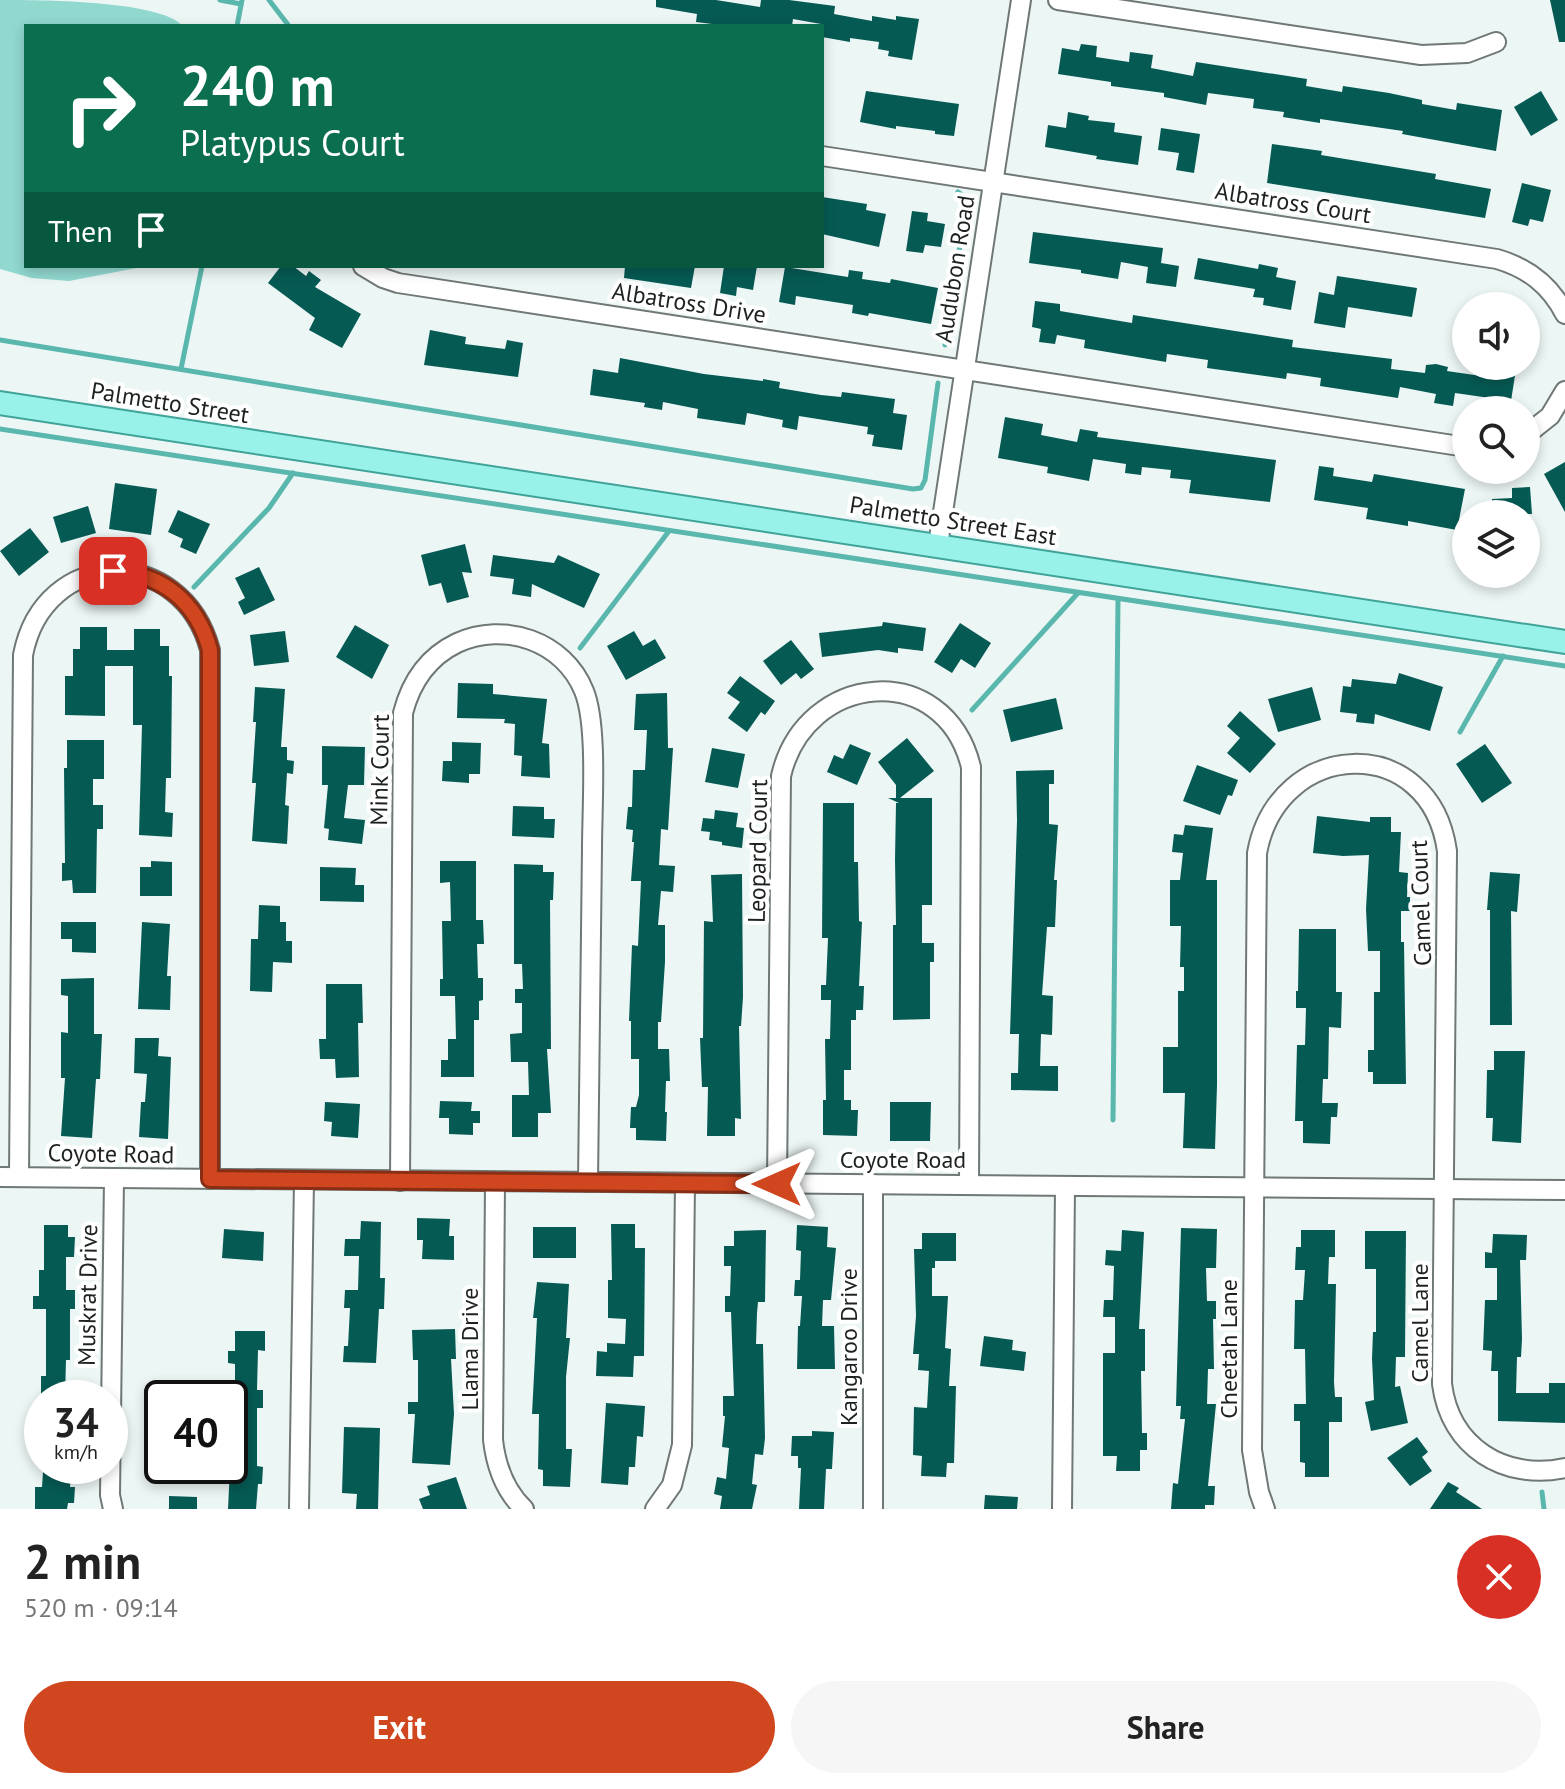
<!DOCTYPE html>
<html lang="en">
<head>
<meta charset="utf-8">
<style>
	:root { --surface:#fff; --page:#f6f6f6; --text:#222; --muted:#767676; --accent:#cf461f }
	body { margin:0; font-family:"PT Sans",sans-serif; background:var(--page); color:var(--text); height:100vh; display:flex; flex-direction:column; font-size:30px; white-space:nowrap }
	* { box-sizing:border-box; margin:0 }
	p { font-size:26px; color:var(--muted) }
	.icon { flex:none; width:44px; height:44px; fill:none; stroke:currentColor; stroke-width:2; stroke-linecap:round; stroke-linejoin:round }
	.map { position:relative; height:1509px; overflow:hidden }
	.panel { display:flex; flex-direction:column; background:var(--surface); flex:1 }
	.panel>* { flex:none }
	.banner { position:absolute; left:24px; top:24px; width:800px; height:244px; border-radius:0px; box-shadow:0 4px 12px #0003; background:#0b6e4f; color:#fff; overflow:hidden }
	.fabs { position:absolute; left:1452px; top:292px; display:grid; gap:16px }
	.fabs a { display:grid; place-items:center; width:88px; height:88px; border-radius:50%; background:var(--surface); box-shadow:0 4px 12px #0003; font-size:40px }
	.speed { position:absolute; left:24px; top:1380px; display:flex; gap:16px; font-size:40px; font-weight:700; text-align:center }
	.speed>* { display:grid; place-content:center; width:104px; height:104px; border-radius:50%; background:var(--surface); box-shadow:0 4px 12px #0003; line-height:1 }
	.speed small { font-size:20px; font-weight:400 }
	.speed .limit { border:4px solid #111; border-radius:12px; background:#fff; color:#111 }
	.pin { position:absolute; display:grid; place-items:center; width:68px; height:68px; color:#fff; margin:-34px; border-radius:16px; box-shadow:0 4px 12px #0006 }
	.me { position:absolute; width:88px; margin:-44px; rotate:270deg; stroke-linejoin:round; filter:drop-shadow(0 0 6px #0008) }
	.turn { display:flex; align-items:center; gap:28px; height:168px; padding:0 24px; font-size:36px }
	.turn .icon { width:104px; height:104px; stroke-width:2.5 }
	.turn b { display:block; font-size:56px; line-height:68px }
	.then { display:flex; align-items:center; height:76px; padding:0 24px; background:#0003; gap:16px; font-size:30px }
	.round { display:grid; place-items:center; flex:none; width:84px; height:84px; border-radius:42px; background:var(--page) }
	.headline { display:flex; align-items:center; justify-content:space-between; height:136px; padding:0 24px }
	h1 { font-size:48px; font-weight:700; line-height:60px }
	.button { display:flex; gap:16px; margin-top:auto; padding:16px 24px }
	.button a { flex:1; height:92px; border-radius:48px; background:var(--accent); color:#fff; font-size:32px; font-weight:700; line-height:92px; text-align:center }
	.button a+a { background:var(--page); color:var(--text) }
	.map>svg:first-child { display:block }
	.green { fill:#91d8cf }
	.lines { fill:none; stroke-linecap:round; stroke-linejoin:round }
	.stream { stroke:#5ab7ad; stroke-width:5 }
	.building { fill:#065a54 }
	.minor-casing { stroke:#6f7876; stroke-width:22 }
	.major-casing { stroke:#40a399; stroke-width:26 }
	.minor { stroke:#fff; stroke-width:18 }
	.major { stroke:#98f2e9; stroke-width:22 }
	.route-casing { stroke:#872e14; stroke-width:20 }
	.route { stroke:#cf461f; stroke-width:14 }
	.labels { text-anchor:middle; stroke-width:8; stroke-linejoin:round; paint-order:stroke }
	.street-label { font-size:24px; fill:#1d2120; stroke:#fff }
</style>
</head>
<body>
<div class="map">
<svg width="1565" height="1509" viewBox="0 0 1565 1509">
	<rect width="100%" height="100%" fill="#ecf6f5"/>
	<path class="green" d="M0,0C37,0 160,0 183,26H26V266H147L69,281L32,278L0,269Z"/>
	<g class="lines">
		<g class="stream">
			<path d="M220,0L241,4"/>
			<path d="M269,0L289,26"/>
			<path d="M237,26L242,0"/>
			<path d="M0,340L913,489L921,488L925,480L938,383"/>
			<path d="M945,345L965,211L964,196L958,192"/>
			<path d="M181,369L202,266"/>
			<path d="M0,429L1565,666"/>
			<path d="M194,587L269,508L293,473"/>
			<path d="M580,648L669,531"/>
			<path d="M972,710L1078,593"/>
			<path d="M1460,732L1503,656"/>
			<path d="M1113,1120L1118,599"/>
			<path d="M1542,1492L1544,1509"/>
		</g>
	</g>
	<g class="building">
		<path d="M656,0H716L760,7L761,0H789L835,6L834,14L872,21V16L896,20V16L919,19L912,60L888,56L889,51L878,49L879,42L850,38V42L822,37L821,24L793,19L792,26H728L696,22L697,14L656,7Z"/>
		<path d="M1550,0H1565V42H1559Z"/>
		<path d="M1081,44L1097,46L1096,57L1129,62L1130,52L1153,55L1151,68L1193,76L1196,62L1307,79L1306,86L1342,92L1343,86L1389,93L1422,100V104L1456,110L1457,103L1502,110L1496,151L1402,134L1403,131L1320,119V123L1283,117L1284,112L1253,108L1254,99L1208,93L1206,105L1164,97V93L1111,86V82L1058,74L1062,48L1079,51Z"/>
		<path d="M866,91L959,104L954,136L935,134V131L896,126V129L860,122Z"/>
		<path d="M1541,91L1558,120L1531,136L1514,107Z"/>
		<path d="M1068,112L1089,116L1088,120L1115,123L1114,132L1142,136L1138,165L1096,159L1097,156L1045,147L1048,125L1066,128Z"/>
		<path d="M1161,128L1200,134L1194,173L1176,170L1179,153L1158,150Z"/>
		<path d="M1272,144L1322,151L1321,155L1436,174L1435,179L1491,189L1485,218L1267,183Z"/>
		<path d="M1522,183L1551,190L1543,222L1530,219L1528,226L1512,222Z"/>
		<path d="M822,197L867,204L866,210L886,214L879,247L822,234Z"/>
		<path d="M912,211L928,213L927,221L945,224L941,247L925,245L923,253L906,251Z"/>
		<path d="M1033,232L1163,248L1161,263L1179,266L1176,287L1146,283L1148,267L1121,262L1118,279L1081,273V270L1029,263Z"/>
		<path d="M1198,258L1258,269L1259,264L1278,268L1276,277L1296,281L1291,310L1263,305L1264,298L1253,297L1255,289L1194,279Z"/>
		<path d="M281,266H293L306,276L309,271L321,280L315,287L361,314L342,348L309,330L315,318L268,283Z"/>
		<path d="M625,266H695L691,288L624,278Z"/>
		<path d="M724,266H757L753,290L737,287L736,296L720,293Z"/>
		<path d="M785,267L848,277L849,270L863,272L862,279L890,283L891,279L938,288L931,324L869,313L868,316L852,313L853,305L796,296L795,305L779,302Z"/>
		<path d="M1337,276L1417,288L1412,317L1348,307L1345,328L1314,323L1319,292L1334,295Z"/>
		<path d="M1035,301L1060,304V311L1132,323L1133,315L1293,340L1292,347L1392,359L1391,369L1425,373L1426,365L1436,364L1448,367L1447,371L1481,376L1482,372L1495,374L1496,366L1516,369L1511,401L1455,393L1453,406L1434,403L1436,394L1400,387L1398,398L1320,386L1321,378L1287,373L1286,379L1207,368L1208,360L1167,354L1166,362L1084,348L1085,340L1057,335L1055,344L1039,342L1041,329L1032,327Z"/>
		<path d="M430,330L466,337L465,344L505,349L507,340L523,343L518,377L424,365Z"/>
		<path d="M620,358L704,374L763,381V379L780,382L779,388L821,395L841,397L842,392L895,399L893,413L907,415L902,450L872,446L874,435L867,434L868,427L799,416L797,430L782,427L783,420L747,413L745,425L697,418L698,409L663,402L662,410L644,407L645,403L590,395L593,369L618,373Z"/>
		<path d="M1005,417L1043,424L1041,435L1077,442L1080,429L1098,432L1097,437L1276,460L1270,502L1189,493L1191,480L1170,478L1171,470L1142,467L1141,475L1125,473L1126,464L1093,459L1089,481L1047,473L1048,467L998,458Z"/>
		<path d="M1565,462V512L1544,474Z"/>
		<path d="M1319,466L1334,468L1333,476L1372,482L1374,474L1465,489L1457,530L1408,521V526L1366,519L1368,508L1314,500Z"/>
		<path d="M115,483L157,489L151,535L109,529Z"/>
		<path d="M1530,487L1532,514H1493L1492,499L1512,498V488Z"/>
		<path d="M88,506L96,533L61,543L53,517Z"/>
		<path d="M178,510L210,524L196,554L180,547L183,539L168,532Z"/>
		<path d="M30,528L49,552L19,576L0,551Z"/>
		<path d="M465,544L472,573L462,572L469,597L447,603L441,583L429,586L421,555Z"/>
		<path d="M493,555L554,563L558,555L600,574L584,608L532,584L531,597L512,594L514,579L490,576Z"/>
		<path d="M259,567L275,600L244,615L238,602L245,598L235,578Z"/>
		<path d="M883,622L926,628L923,651L898,648V653L878,650L822,657L819,633L882,626Z"/>
		<path d="M960,623L991,643L975,668L961,659L952,673L934,662Z"/>
		<path d="M355,625L389,645L372,679L336,657Z"/>
		<path d="M80,627H107V650H134V629H160V646H169V676H172L171,778H166L165,812L173,813L172,837L139,835L142,725H133V666H105V716L65,715V676H73V649H80Z"/>
		<path d="M285,631L289,662L254,666L250,635Z"/>
		<path d="M634,631L643,646L655,639L666,658L626,680L607,646Z"/>
		<path d="M791,640L814,669L801,679L796,673L781,685L763,661Z"/>
		<path d="M1399,673L1443,687L1430,731L1375,714L1374,724L1356,722L1357,714L1340,712L1343,686L1351,687L1352,679L1396,684Z"/>
		<path d="M740,676L775,701L765,715L761,712L747,732L728,718L740,702L727,693Z"/>
		<path d="M458,683L493,684V694L547,699L542,743L549,744L550,778L521,776L522,756L514,755L515,724L504,723L505,719L457,718Z"/>
		<path d="M255,687L285,689L281,747H287V760L294,761L293,774L287,773L285,805L289,806L287,844L252,841L256,783H252L256,722H253Z"/>
		<path d="M1312,687L1321,720L1278,732L1268,699Z"/>
		<path d="M667,693L668,748H673L668,830L661,829L659,865L675,866L673,892L661,891L658,925H665V962L661,1022H658V1049H669L670,1081H666L665,1112H667L666,1141L636,1140V1128H630L631,1107H636L639,1095V1059H631V1021H629L632,945L638,946L641,881H631L634,842H632L633,830L626,829L628,807H632L633,770H645L647,730H634L636,694Z"/>
		<path d="M1056,698L1063,729L1011,742L1003,710Z"/>
		<path d="M1240,711L1276,744L1250,773L1227,753L1240,738L1227,726Z"/>
		<path d="M907,738L934,771L900,798H932V905H922V943H934V962H930V1019L893,1020V925H896L895,859L896,803H899L888,798H896V785L878,762Z"/>
		<path d="M67,740H104V779H93V805H103V829H97L96,893H73L72,880L62,881V863H65L64,768H67Z"/>
		<path d="M452,742L481,743L480,774H469V783L442,781L443,761H452Z"/>
		<path d="M850,744L871,753L857,785L827,772L834,755L843,759Z"/>
		<path d="M1485,744L1512,783L1482,803L1456,764Z"/>
		<path d="M322,746L365,747L364,785H348L344,818L365,820L362,844L328,840L329,829L324,828L328,785H322Z"/>
		<path d="M712,748L745,754L738,788L705,782Z"/>
		<path d="M1197,765L1238,780L1232,796L1228,795L1220,815L1183,801Z"/>
		<path d="M1054,770V784H1049V824L1058,825L1054,880H1057L1055,927H1047L1042,995L1053,996L1052,1035L1041,1034L1040,1066H1058V1091L1011,1090V1073H1018L1019,1034H1010L1017,821L1016,771Z"/>
		<path d="M823,803H854V862H858L859,921L862,922L859,986H864L863,1010H856V1020H851V1070H844V1100H851V1110H858L857,1136L823,1135V1100H826L825,1039H830L831,1000H821V985H826L828,938H822Z"/>
		<path d="M513,806L544,807V819H555L554,838L512,836Z"/>
		<path d="M715,810L738,813L736,827L744,828L742,848L722,845V842L709,840L710,832L701,831L703,818L714,819Z"/>
		<path d="M1317,816L1370,822V817H1391V832H1401L1399,872L1408,873L1407,897H1410V911H1401V942H1404L1406,1084H1373V1072H1368V1050H1374V992H1380V951H1368L1366,909L1369,855L1343,856L1313,853Z"/>
		<path d="M1185,825L1213,828L1206,880H1217V1085L1215,1149L1183,1148L1185,1093H1163V1047H1178V991H1184V967H1180L1181,926H1170V880H1180L1183,853L1172,852L1174,834L1183,835Z"/>
		<path d="M151,861L172,862V896H140V867H151Z"/>
		<path d="M440,861H476V920H483L484,944H477L478,978H483V1000L479,1001V1020H474V1077H441V1060H448V1039H456L455,996H440V979H443L442,921H451L450,882L440,883Z"/>
		<path d="M514,864L543,865V872H554L553,900H550L551,1049H547L551,1113H538V1137H512V1095H529L528,1062H511L510,1034L522,1033V1003H515V989H523L522,964H514Z"/>
		<path d="M320,867L356,868L355,885H364V902L320,901Z"/>
		<path d="M1490,872L1520,874L1517,912L1511,911L1512,1025H1490V910H1487Z"/>
		<path d="M742,874L743,997L741,1026H739L741,1119L735,1118V1136H707L708,1087H702L700,1038H703L704,921L713,922L711,875Z"/>
		<path d="M259,905L280,906V922H286V941H292V963L273,962L272,992L250,991L251,939H258Z"/>
		<path d="M61,922H96V953L72,952V939H61Z"/>
		<path d="M142,922L170,924L167,976H171L170,1010L138,1009Z"/>
		<path d="M1299,929H1336V992H1342L1341,1028L1329,1027L1328,1079H1323L1322,1103H1338L1337,1117H1331L1330,1144L1303,1143V1121H1295L1297,1045H1305L1306,1008H1296V991H1298Z"/>
		<path d="M94,978V1034H102L100,1079H96L92,1138L61,1136L65,1078H61V1032L68,1033V996L61,995V979Z"/>
		<path d="M326,984H362L363,1023H358L359,1077L336,1078L335,1059H320L319,1039H326Z"/>
		<path d="M135,1038H159L158,1056L171,1057L168,1139L139,1137L141,1102H145L147,1074L134,1073Z"/>
		<path d="M1494,1051H1525L1521,1143L1492,1141L1493,1118H1486L1487,1070H1494Z"/>
		<path d="M440,1101L472,1102L471,1111H480V1123H473V1135L449,1134V1118H439Z"/>
		<path d="M325,1102L360,1104L358,1138L331,1136L332,1122L324,1121Z"/>
		<path d="M890,1102H931L930,1141H890Z"/>
		<path d="M417,1218L450,1219L449,1236H454V1260L422,1259L423,1240H417Z"/>
		<path d="M361,1221L381,1222L380,1278H385L384,1309H379L376,1363L343,1362L344,1346H348L350,1308H344L345,1290H358L359,1256H344L345,1239H360Z"/>
		<path d="M611,1224H635V1248H645L644,1356H634L633,1377L596,1376L597,1351L607,1352V1343L625,1344L626,1319L608,1318V1280H612Z"/>
		<path d="M44,1225H68V1237H75L74,1257H66V1290H75V1309H70V1360H66L65,1398H41V1376H46V1309H33V1296H39V1270H44Z"/>
		<path d="M797,1225L828,1227L827,1247L836,1248L831,1300H823L822,1326H834L835,1369H797L798,1326H800L802,1296H794L795,1280H800L801,1251L796,1250Z"/>
		<rect x="533" y="1227" width="43" height="31"/>
		<path d="M1181,1228L1217,1229L1216,1268H1206L1207,1301H1216V1319H1213L1214,1369H1208L1207,1404H1216L1208,1486H1215L1214,1505H1205V1509H1171L1173,1483L1178,1484L1185,1419H1180L1181,1406H1176Z"/>
		<path d="M224,1229L264,1232L263,1261L222,1258Z"/>
		<path d="M766,1230L765,1302H758L757,1313L756,1344H763L765,1438L763,1455L755,1454L752,1484L757,1485L752,1509H720L722,1496L714,1494L717,1477L726,1479L729,1448L722,1447L725,1416H723V1396H734L731,1312H725V1296H730L731,1266H724V1246H734V1231Z"/>
		<path d="M1122,1230L1144,1232L1139,1329H1145V1371H1141L1142,1433H1147V1450H1140V1471H1116L1117,1456H1103V1353H1115V1317H1103L1104,1300H1113L1114,1266L1105,1265L1106,1250L1121,1251Z"/>
		<path d="M1301,1230H1335V1257H1329L1328,1284H1336L1334,1382L1335,1397H1342V1422H1329V1477H1305V1463L1300,1462V1421H1294V1404H1306L1305,1349H1294L1295,1300H1303L1305,1270H1295L1296,1247H1301Z"/>
		<path d="M1365,1231H1406L1405,1357H1396L1395,1387L1400,1386L1408,1423L1371,1431L1365,1402L1374,1400L1372,1359L1373,1332H1376V1269H1365Z"/>
		<path d="M922,1233H956V1261H935V1268H932V1296H948L945,1348L951,1349L949,1386H956L954,1463H947L946,1477L921,1476L922,1456L913,1455L914,1407L927,1408L929,1371L918,1370L919,1354H913L916,1316L914,1249H922Z"/>
		<path d="M1493,1234L1527,1235L1526,1260H1520L1522,1339L1521,1357H1517L1516,1393H1549V1383H1565V1423L1498,1421V1371H1491L1492,1351L1483,1350L1485,1300H1497V1268H1485V1252L1492,1253Z"/>
		<path d="M537,1282L569,1284L566,1338H570L566,1377V1449H572L570,1487L543,1486V1470L538,1469L539,1414H532L537,1318H533Z"/>
		<path d="M455,1329L456,1359H451L454,1414L450,1465L412,1463L415,1414H408V1402H418V1360H413L412,1330Z"/>
		<path d="M235,1331H265V1351L258,1350L257,1390H263V1408H257V1466L263,1467L262,1484H258L256,1509H228L232,1427L230,1389H235V1364L228,1363V1351H235Z"/>
		<path d="M984,1336L1013,1340L1012,1350L1026,1352L1024,1371L980,1366Z"/>
		<path d="M606,1403L645,1406L643,1437L637,1436L635,1467H629L628,1485L601,1483Z"/>
		<path d="M344,1427L380,1428L378,1509H356L357,1494L342,1493Z"/>
		<path d="M812,1431L834,1432L832,1469H826L824,1509H799L801,1468H798V1456H791L792,1436H812Z"/>
		<path d="M1417,1437L1428,1452L1422,1457L1432,1471L1410,1486L1387,1458Z"/>
		<path d="M43,1472L71,1473L70,1487H75L74,1503H68L67,1509H35V1487H42Z"/>
		<path d="M456,1477L467,1509H423L419,1499L430,1495L427,1486Z"/>
		<path d="M1448,1482L1459,1488L1456,1492L1482,1509H1430Z"/>
		<path d="M985,1495L1018,1497L1017,1509H984Z"/>
		<path d="M169,1496L197,1497V1509H169Z"/>
	</g>
	<g class="lines">
		<g class="minor-casing">
			<g id="minor">
				<path d="M1058,0L1421,55L1467,53L1496,42"/>
				<path d="M822,156L1497,259C1528,268 1550,285 1565,314"/>
				<path d="M363,266L383,278L398,283L1466,447"/>
				<path d="M1526,435L1550,416L1565,391"/>
				<path d="M938,545L1021,0"/>
				<path d="M0,1177L1565,1190"/>
				<path d="M19,1177L23,655C44,546 182,544 210,650V1179"/>
				<path d="M400,1181L403,713C411,682 428,657 457,643C504,621 564,641 584,691C598,725 592,808 592,848C591,959 589,1071 588,1182"/>
				<path d="M495,1182L493,1440C496,1466 504,1490 524,1509"/>
				<path d="M777,1184L781,776C805,672 944,658 971,767L969,1185"/>
				<path d="M113,1509L110,1495L114,1178"/>
				<path d="M299,1509L304,1180"/>
				<path d="M655,1509L672,1485L682,1445L685,1183"/>
				<path d="M873,1509V1184"/>
				<path d="M1062,1509L1065,1186"/>
				<path d="M1265,1509L1259,1492L1252,1450L1257,853C1278,738 1430,731 1447,851L1442,1384C1450,1447 1504,1481 1565,1468"/>
			</g>
		</g>
		<g class="major-casing">
			<path id="major" d="M0,403L1565,642"/>
		</g>
		<use href="#minor" class="minor"/>
		<use href="#major" class="major"/>
	</g>
	<g class="lines">
		<g class="route-casing">
			<path id="route" d="M113,571C163,574 197,602 210,650V1179L777,1184"/>
		</g>
		<use href="#route" class="route"/>
	</g>
	<g class="labels">
		<g class="street-label">
			<text transform="translate(1293 203) rotate(9)" y="8">Albatross Court</text>
			<text transform="translate(955 269) rotate(-81)" y="8">Audubon Road</text>
			<text transform="translate(689 303) rotate(9)" y="8">Albatross Drive</text>
			<text transform="translate(170 403) rotate(9)" y="8">Palmetto Street</text>
			<text transform="translate(953 521) rotate(9)" y="8">Palmetto Street East</text>
			<text transform="translate(380 770) rotate(-89)" y="8">Mink Court</text>
			<text transform="translate(758 851) rotate(-89)" y="8">Leopard Court</text>
			<text transform="translate(1421 903) rotate(-92)" y="8">Camel Court</text>
			<text transform="translate(111 1154) rotate(1)" y="8">Coyote Road</text>
			<text x="903" y="1168">Coyote Road</text>
			<text transform="translate(88 1295) rotate(-89)" y="8">Muskrat Drive</text>
			<text transform="translate(1420 1323) rotate(-90)" y="8">Camel Lane</text>
			<text transform="translate(849 1347) rotate(-90)" y="8">Kangaroo Drive</text>
			<text transform="translate(470 1349) rotate(-90)" y="8">Llama Drive</text>
			<text transform="translate(1229 1349) rotate(-90)" y="8">Cheetah Lane</text>
		</g>
	</g>
</svg>
<div class="fabs">
<a><svg class="icon" aria-label="sound" viewBox="0 0 24 24"><path d="M4 9h4l5-4v14l-5-4H4zM17 9q2 3 0 6"/></svg></a>
<a><svg class="icon" aria-label="search" viewBox="0 0 24 24"><circle cx="10" cy="10" r="6"/><path d="M15 15l6 6"/></svg></a>
<a><svg class="icon" aria-label="layers" viewBox="0 0 24 24"><path d="M12 4l9 5-9 5-9-5zM3 14l9 5 9-5"/></svg></a>
</div>
<div class="speed"><div>34<small>km/h</small></div><div class="limit">40</div></div>
<div class="pin" style="left:113px;top:571px;background:#d93025"><svg class="icon" aria-label="arrive" viewBox="0 0 24 24"><path d="M6 21V4h12l-3 4 3 4H6"/></svg></div>
<svg class="me" style="left:777px;top:1184px" viewBox="-20 -20 40 40"><path d="M0-17L14 15 0 8-14 15z" fill="#cf461f" stroke="#fff" stroke-width="4"/></svg>
<div class="banner">
<div class="turn"><svg class="icon" aria-label="right" viewBox="0 0 24 24"><path d="M7 20v-9h11M14 6l5 5-5 5"/></svg><div><b>240 m</b>Platypus Court</div></div>
<div class="then">Then<svg class="icon" aria-label="arrive" viewBox="0 0 24 24"><path d="M6 21V4h12l-3 4 3 4H6"/></svg></div>
</div>
</div>
<section class="panel">
<div class="headline"><div><h1>2 min</h1><p>520 m · 09:14</p></div><a class="round" style="background:#d93025;color:#fff"><svg class="icon" aria-label="close" viewBox="0 0 24 24"><path d="M6 6l12 12M18 6L6 18"/></svg></a></div>
<div class="button"><a>Exit</a><a>Share</a></div>
</section>
</body>
</html>
